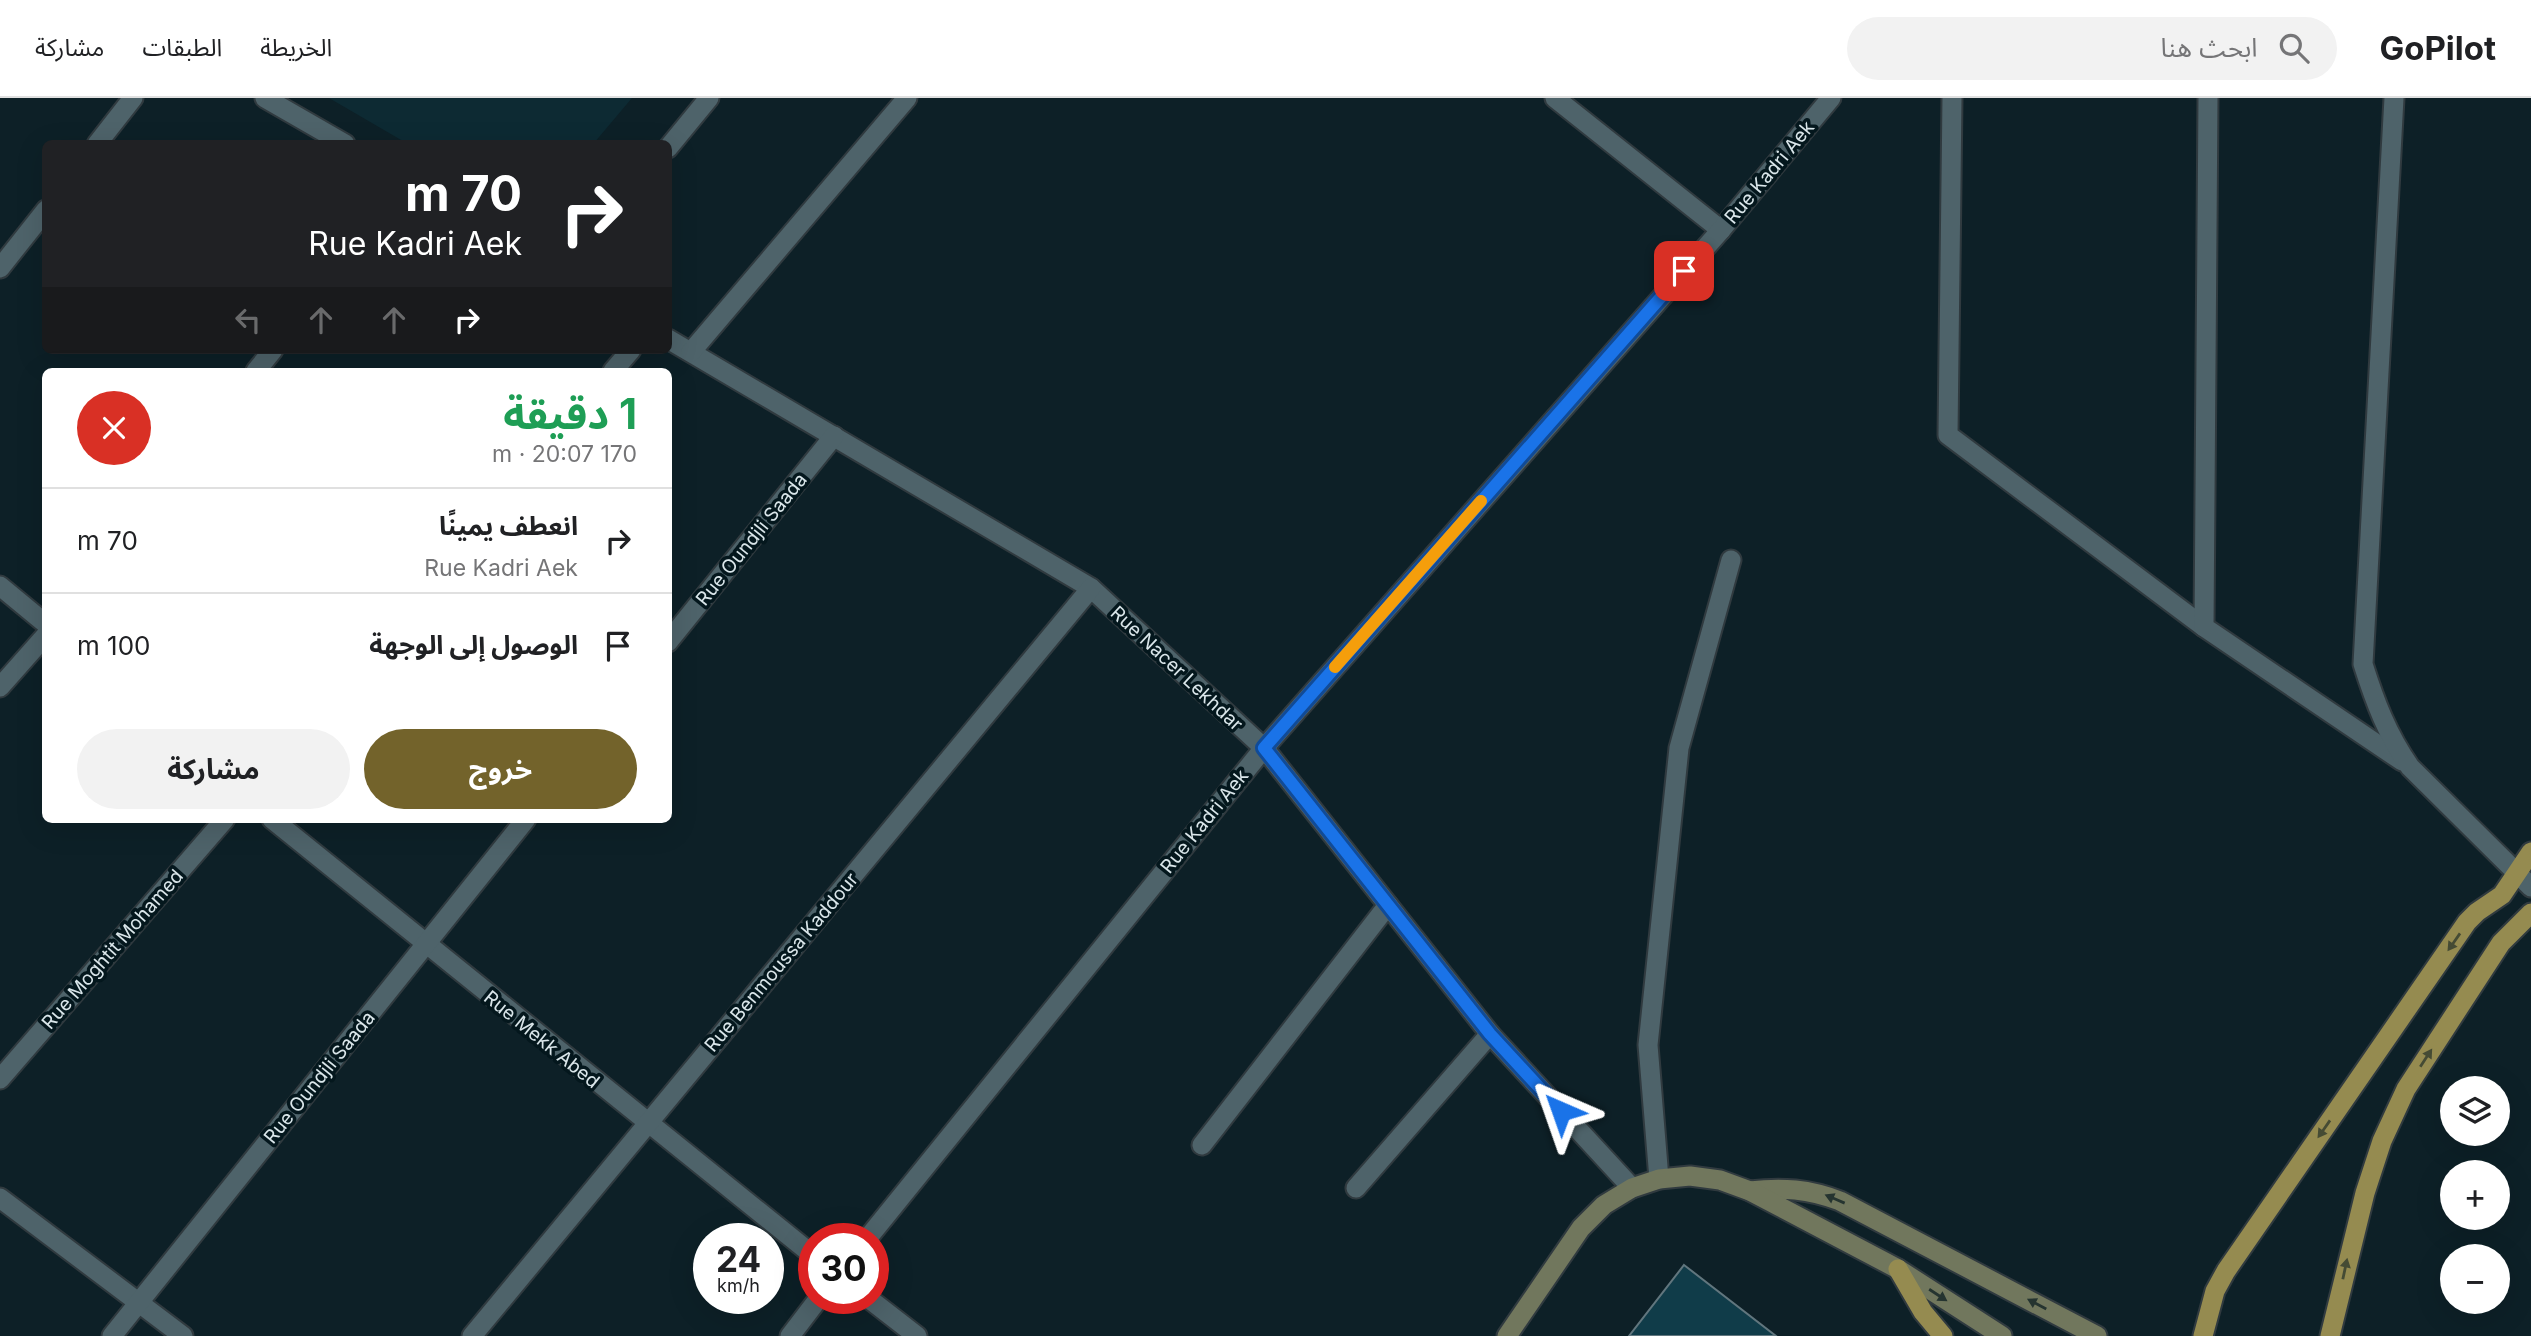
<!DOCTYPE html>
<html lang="ar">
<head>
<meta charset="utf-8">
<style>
	:root { --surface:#fff; --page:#f2f2f2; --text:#202124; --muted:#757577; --line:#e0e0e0; --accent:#73632b }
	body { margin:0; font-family:Inter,"Noto Sans Arabic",sans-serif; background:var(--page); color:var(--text); direction:rtl; height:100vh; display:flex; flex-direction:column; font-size:26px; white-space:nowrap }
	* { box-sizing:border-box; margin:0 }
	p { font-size:23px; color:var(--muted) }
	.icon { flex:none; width:38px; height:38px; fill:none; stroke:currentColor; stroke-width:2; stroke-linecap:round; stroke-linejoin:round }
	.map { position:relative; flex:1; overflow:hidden; direction:ltr }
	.details { position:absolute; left:42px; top:270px; width:630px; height:455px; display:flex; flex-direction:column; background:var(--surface); border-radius:10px; box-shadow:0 7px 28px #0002; direction:rtl }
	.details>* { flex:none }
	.banner { position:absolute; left:42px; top:42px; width:630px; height:214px; border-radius:10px; box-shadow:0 7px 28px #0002; direction:rtl; background:#202124; color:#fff; overflow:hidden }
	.buttons { position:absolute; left:2440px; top:978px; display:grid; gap:14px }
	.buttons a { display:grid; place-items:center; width:70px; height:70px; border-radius:50%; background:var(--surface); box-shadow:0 7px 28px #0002; font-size:35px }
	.speed { position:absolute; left:693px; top:1125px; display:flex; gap:14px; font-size:35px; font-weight:700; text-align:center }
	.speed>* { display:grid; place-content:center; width:91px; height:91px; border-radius:50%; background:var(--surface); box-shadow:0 7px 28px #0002; line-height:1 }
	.speed small { font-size:18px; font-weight:400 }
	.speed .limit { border:10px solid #d22; background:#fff; color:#111 }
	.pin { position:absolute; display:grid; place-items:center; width:60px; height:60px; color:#fff; margin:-30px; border-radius:14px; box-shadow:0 4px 10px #0006 }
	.me { position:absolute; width:77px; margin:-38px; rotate:317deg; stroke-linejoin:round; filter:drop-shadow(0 0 5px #0008) }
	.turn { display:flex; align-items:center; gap:24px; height:147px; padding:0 35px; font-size:32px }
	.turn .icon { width:91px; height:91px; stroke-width:2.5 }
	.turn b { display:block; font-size:49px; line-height:60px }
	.lanes { display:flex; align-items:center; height:66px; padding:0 35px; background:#0003; justify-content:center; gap:35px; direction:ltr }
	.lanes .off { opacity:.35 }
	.round { display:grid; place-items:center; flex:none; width:74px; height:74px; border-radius:37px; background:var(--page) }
	.head { display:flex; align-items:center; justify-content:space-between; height:119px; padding:0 35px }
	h1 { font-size:42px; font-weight:700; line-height:52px; color:#1e9e55 }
	.cta { display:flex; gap:14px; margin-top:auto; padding:14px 35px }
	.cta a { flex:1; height:80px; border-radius:42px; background:var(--accent); color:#fff; font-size:28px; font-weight:700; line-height:80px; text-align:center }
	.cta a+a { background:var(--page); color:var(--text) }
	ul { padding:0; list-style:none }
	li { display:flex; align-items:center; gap:21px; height:105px; padding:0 35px; border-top:2px solid var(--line) }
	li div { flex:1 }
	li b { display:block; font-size:26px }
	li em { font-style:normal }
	header { display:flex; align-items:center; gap:42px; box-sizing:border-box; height:98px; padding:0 35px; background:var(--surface); border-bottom:2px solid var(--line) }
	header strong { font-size:33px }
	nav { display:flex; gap:38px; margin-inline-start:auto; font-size:24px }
	.search { width:490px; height:63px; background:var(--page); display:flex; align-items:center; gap:18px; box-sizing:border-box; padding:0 24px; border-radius:38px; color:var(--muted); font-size:26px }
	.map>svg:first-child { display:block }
	.built { fill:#0d2a33 }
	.building { fill:#103c49; stroke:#61767e; stroke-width:2 }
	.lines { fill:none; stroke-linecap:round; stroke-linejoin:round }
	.minor-casing { stroke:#303a3f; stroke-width:23 }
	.secondary-casing { stroke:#303a3f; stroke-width:23 }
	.primary-casing { stroke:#303a3f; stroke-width:23 }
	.minor { stroke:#4e636a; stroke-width:19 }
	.secondary { stroke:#71775d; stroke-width:19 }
	.primary { stroke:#958b50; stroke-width:19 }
	.oneway { fill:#454b34 }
	.oneway2 { fill:#253430 }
	.route-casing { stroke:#114b97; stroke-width:18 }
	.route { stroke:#1a73e8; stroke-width:12 }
	.slow { stroke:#f59e0b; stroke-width:12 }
	.labels { text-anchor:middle; stroke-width:7; stroke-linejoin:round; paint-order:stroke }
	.street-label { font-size:19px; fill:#dae6ea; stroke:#04171d }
</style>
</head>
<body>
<header>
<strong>GoPilot</strong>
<div class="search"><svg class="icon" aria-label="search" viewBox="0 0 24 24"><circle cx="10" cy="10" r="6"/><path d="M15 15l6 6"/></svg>ابحث هنا</div>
<nav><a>الخريطة</a><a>الطبقات</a><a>مشاركة</a></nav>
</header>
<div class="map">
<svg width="2531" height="1238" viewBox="0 0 2531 1238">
	<rect width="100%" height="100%" fill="#0d2027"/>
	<path class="built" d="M329,0H632L594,45L408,46Z"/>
	<path class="building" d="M1684,1167L1776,1238H1629Z"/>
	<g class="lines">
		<g class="minor-casing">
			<g id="minor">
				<path d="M265,0L345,46"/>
				<path d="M1555,0L1721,132"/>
				<path d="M1952,0L1948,337L2204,529"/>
				<path d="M2208,0L2204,529L2402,663"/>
				<path d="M2394,0L2363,566C2375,604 2387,636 2410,669L2531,789"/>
				<path d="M97,46L133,0"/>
				<path d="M668,50L709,0"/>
				<path d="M0,170L46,112"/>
				<path d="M668,241L1091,490L1264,650L1490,936L1632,1090"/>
				<path d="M691,254L907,0"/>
				<path d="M256,273L273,252"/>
				<path d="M613,273L631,252"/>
				<path d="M0,488L46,526"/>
				<path d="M668,544L834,338"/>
				<path d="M0,589L46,537"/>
				<path d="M272,721L814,1158"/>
				<path d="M0,981L225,721"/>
				<path d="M1202,1047L1388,807"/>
				<path d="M1659,1081L1648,947L1679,650L1731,462"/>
				<path d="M1356,1090L1490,936"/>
				<path d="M0,1100L183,1238"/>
				<path d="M867,1141L1264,650L1721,132L1831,0"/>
				<path d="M868,1200L917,1238"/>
				<path d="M112,1238L526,721"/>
				<path d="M472,1238L1091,490"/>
				<path d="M790,1238L819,1200"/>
			</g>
		</g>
		<g class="secondary-casing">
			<g id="secondary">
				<path d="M1750,1093C1782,1089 1809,1091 1840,1103L2097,1238"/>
				<path d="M1507,1238L1581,1130L1604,1107L1632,1090L1659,1081L1690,1078L1720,1082L1750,1093L1898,1171L2002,1238"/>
			</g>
		</g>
		<g class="primary-casing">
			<g id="primary">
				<path d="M1898,1171L1923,1214L1943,1238"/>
				<path d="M2203,1238L2215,1193L2226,1173L2467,824L2477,814L2502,797L2531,754"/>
				<path d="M2330,1238L2365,1095L2382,1043L2406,991L2501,845L2531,815"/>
			</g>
		</g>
		<use href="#minor" class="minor"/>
		<use href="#secondary" class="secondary"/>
		<use href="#primary" class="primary"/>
	</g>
	<defs><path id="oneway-solid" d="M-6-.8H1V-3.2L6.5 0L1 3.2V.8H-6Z" transform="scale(1.75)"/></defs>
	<g class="oneway">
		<use href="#oneway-solid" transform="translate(2454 844) rotate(125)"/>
		<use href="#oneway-solid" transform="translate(2426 960) rotate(-57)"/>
		<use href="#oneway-solid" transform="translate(2324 1031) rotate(125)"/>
		<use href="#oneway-solid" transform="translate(2345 1171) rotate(-78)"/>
	</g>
	<g class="oneway2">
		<use href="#oneway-solid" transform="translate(1835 1101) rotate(-157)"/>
		<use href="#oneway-solid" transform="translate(1938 1197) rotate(33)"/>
		<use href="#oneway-solid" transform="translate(2037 1206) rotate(-152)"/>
	</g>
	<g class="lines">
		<g class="route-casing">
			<path id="route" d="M1561,1013L1490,936L1264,650L1684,173"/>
		</g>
		<use href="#route" class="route"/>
		<path class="slow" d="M1335,569L1481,403"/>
	</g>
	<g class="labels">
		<g class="street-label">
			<text transform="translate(1769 74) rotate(-50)" y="7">Rue Kadri Aek</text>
			<text transform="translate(751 441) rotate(-51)" y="7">Rue Oundjli Saada</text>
			<text transform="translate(1177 570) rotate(43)" y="7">Rue Nacer Lekhdar</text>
			<text transform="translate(1204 723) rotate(-51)" y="7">Rue Kadri Aek</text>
			<text transform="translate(112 851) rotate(-49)" y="7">Rue Moghtit Mohamed</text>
			<text transform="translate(781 864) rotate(-50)" y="7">Rue Benmoussa Kaddour</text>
			<text transform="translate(542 941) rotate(39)" y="7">Rue Mekk Abed</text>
			<text transform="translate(319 979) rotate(-51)" y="7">Rue Oundjli Saada</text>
		</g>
	</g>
</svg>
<div class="buttons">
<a><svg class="icon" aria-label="layers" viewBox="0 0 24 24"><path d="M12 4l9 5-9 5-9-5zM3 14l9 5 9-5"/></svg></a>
<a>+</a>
<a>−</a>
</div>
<div class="speed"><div>24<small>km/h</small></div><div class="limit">30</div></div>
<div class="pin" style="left:1684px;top:173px;background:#d93025"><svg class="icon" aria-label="arrive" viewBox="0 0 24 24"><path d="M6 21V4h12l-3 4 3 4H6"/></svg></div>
<svg class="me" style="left:1561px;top:1013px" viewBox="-20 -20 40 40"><path d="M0-17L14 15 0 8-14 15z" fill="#1a73e8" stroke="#fff" stroke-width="4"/></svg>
<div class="banner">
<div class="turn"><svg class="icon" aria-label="right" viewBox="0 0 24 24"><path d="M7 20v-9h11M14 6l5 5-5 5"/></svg><div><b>70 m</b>Rue Kadri Aek</div></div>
<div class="lanes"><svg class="icon off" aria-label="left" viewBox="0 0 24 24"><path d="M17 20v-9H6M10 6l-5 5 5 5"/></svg><svg class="icon off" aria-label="ahead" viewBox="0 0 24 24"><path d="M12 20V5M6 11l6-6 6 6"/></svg><svg class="icon off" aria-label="ahead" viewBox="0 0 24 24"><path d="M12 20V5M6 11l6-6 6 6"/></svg><svg class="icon" aria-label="right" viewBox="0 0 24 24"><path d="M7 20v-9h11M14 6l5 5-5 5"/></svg></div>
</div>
<section class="details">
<div class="head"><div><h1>1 دقيقة</h1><p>170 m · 20:07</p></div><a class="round" style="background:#d93025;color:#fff"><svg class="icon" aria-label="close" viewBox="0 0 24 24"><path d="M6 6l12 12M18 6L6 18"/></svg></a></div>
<ul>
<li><svg class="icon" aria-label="right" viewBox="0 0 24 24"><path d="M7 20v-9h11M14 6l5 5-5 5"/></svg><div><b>انعطف يمينًا</b><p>Rue Kadri Aek</p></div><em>70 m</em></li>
<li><svg class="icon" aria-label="arrive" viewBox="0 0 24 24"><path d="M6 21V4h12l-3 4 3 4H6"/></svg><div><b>الوصول إلى الوجهة</b></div><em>100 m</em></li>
</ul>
<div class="cta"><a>خروج</a><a>مشاركة</a></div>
</section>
</div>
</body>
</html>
